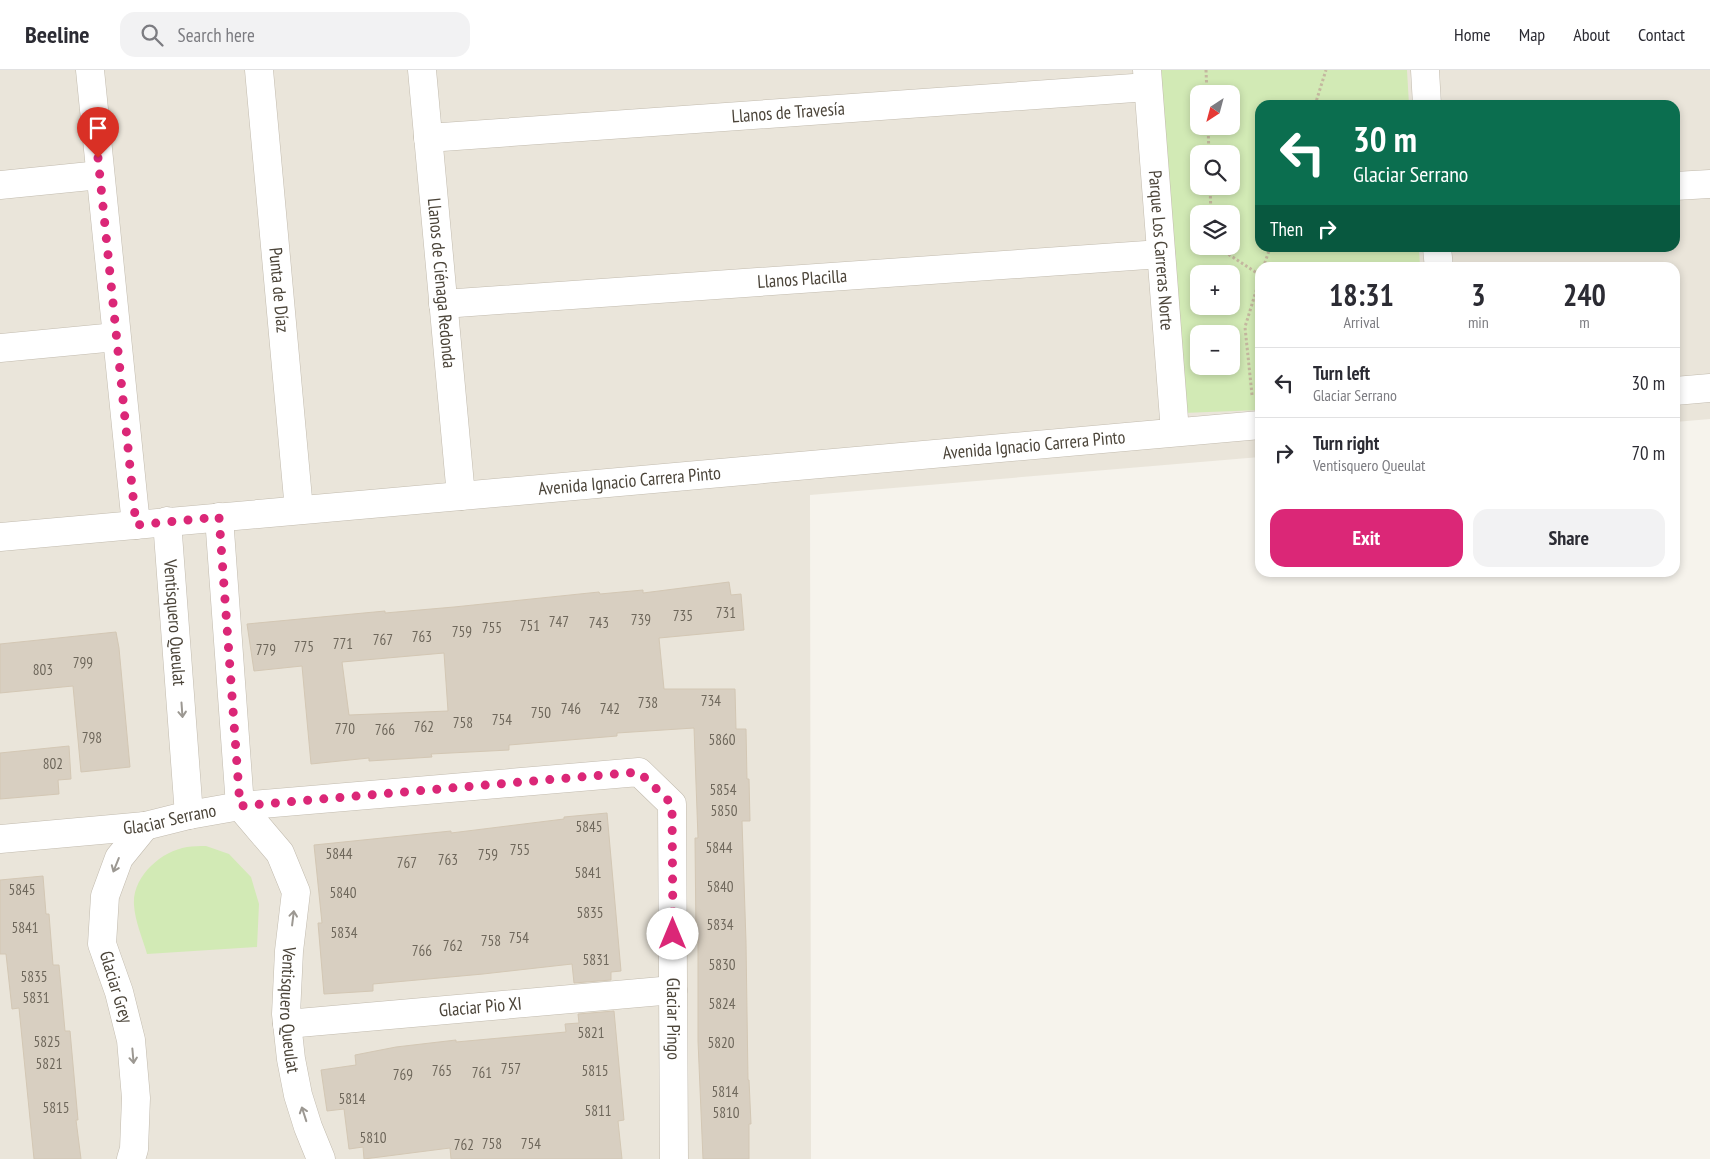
<!DOCTYPE html>
<html lang="en">
<head>
<meta charset="utf-8">
<style>
	:root { --surface:#fff; --page:#f2f2f3; --text:#2b2b33; --muted:#7c7c81; --line:#e1e1e2; --accent:#db2777 }
	body { margin:0; font-family:"PT Sans Narrow",sans-serif; background:var(--page); color:var(--text); height:100vh; display:flex; flex-direction:column; font-size:19px; white-space:nowrap }
	* { box-sizing:border-box; margin:0 }
	p { font-size:16px; color:var(--muted) }
	.icon { flex:none; width:28px; height:28px; fill:none; stroke:currentColor; stroke-width:2; stroke-linecap:round; stroke-linejoin:round }
	.map { position:relative; flex:1; overflow:hidden }
	.panel { position:absolute; left:1255px; top:192px; width:425px; height:315px; display:flex; flex-direction:column; background:var(--surface); border-radius:15px; box-shadow:0 2px 8px #0003 }
	.panel>* { flex:none }
	.top-card { position:absolute; left:1255px; top:30px; width:425px; height:152px; border-radius:15px; box-shadow:0 2px 8px #0003; background:#0b6e4f; color:#fff; overflow:hidden }
	.needle { width:32px; rotate:216deg }
	.tools { position:absolute; left:1190px; top:15px; display:grid; gap:10px }
	.tools a { display:grid; place-items:center; width:50px; height:50px; border-radius:10px; background:var(--surface); box-shadow:0 2px 8px #0003; font-size:25px }
	.pin { position:absolute; display:grid; place-items:center; width:42px; height:42px; color:#fff; margin:-51px -21px; border-radius:50% 50% 50% 0; rotate:-45deg; box-shadow:0 0 5px #0007 }
	.pin .icon { rotate:45deg }
	.me { position:absolute; width:55px; margin:-28px; rotate:0deg; stroke-linejoin:round; filter:drop-shadow(0 0 4px #0008) }
	.turn { display:flex; align-items:center; gap:18px; height:105px; padding:0 15px; font-size:22px }
	.turn .icon { width:65px; height:65px; stroke-width:2.5 }
	.turn b { display:block; font-size:35px; line-height:42px }
	.then { display:flex; align-items:center; height:48px; padding:0 15px; background:#0003; gap:10px; font-size:19px }
	.eta { display:flex; justify-content:space-evenly; align-items:center; height:85px; text-align:center }
	.eta b { font-size:30px; font-weight:800; line-height:35px }
	.cta { display:flex; gap:10px; margin-top:auto; padding:10px 15px }
	.cta a { flex:1; height:58px; border-radius:15px; background:var(--accent); color:#fff; font-size:20px; font-weight:800; line-height:58px; text-align:center }
	.cta a+a { background:var(--page); color:var(--text) }
	ul { padding:0; list-style:none }
	li { display:flex; align-items:center; gap:15px; height:70px; padding:0 15px; border-top:1px solid var(--line) }
	li div { flex:1 }
	li b { display:block; font-size:19px }
	li em { font-style:normal }
	header { display:flex; align-items:center; gap:30px; box-sizing:border-box; height:70px; padding:0 25px; background:var(--surface); border-bottom:1px solid var(--line) }
	header strong { font-size:24px }
	nav { display:flex; gap:28px; margin-inline-start:auto; font-size:18px }
	.search { width:350px; height:45px; background:var(--page); display:flex; align-items:center; gap:12px; box-sizing:border-box; padding:0 18px; border-radius:15px; color:var(--muted); font-size:19px }
	.map>svg:first-child { display:block }
	.residential { fill:#eae5da; fill-rule:evenodd }
	.green { fill:#d2eab5; fill-rule:evenodd }
	.building { fill:#d8cfc1; stroke:#d3c7b4; fill-rule:evenodd }
	.lines { fill:none; stroke-linecap:round; stroke-linejoin:round }
	.minor-casing { stroke:#c2bbae; stroke-width:29 }
	.path { stroke:#c4b79f; stroke-width:3; stroke-dasharray:2.5 2.5; stroke-linecap:butt }
	.minor { stroke:#fff; stroke-width:28 }
	.oneway { stroke:#9c9892 }
	.route { stroke:#db2777; stroke-width:9; stroke-dasharray:0 16.2 }
	.labels { text-anchor:middle; stroke-width:4; stroke-linejoin:round; paint-order:stroke }
	.number-label { font-size:15px; fill:#6e675b }
	.street-label { font-size:18px; fill:#4b4439; stroke:#fff }
</style>
</head>
<body>
<header>
<strong>Beeline</strong>
<div class="search"><svg class="icon" aria-label="search" viewBox="0 0 24 24"><circle cx="10" cy="10" r="6"/><path d="M15 15l6 6"/></svg>Search here</div>
<nav><a>Home</a><a>Map</a><a>About</a><a>Contact</a></nav>
</header>
<div class="map">
<svg width="1710" height="1089" viewBox="0 0 1710 1089">
	<rect width="100%" height="100%" fill="#f6f3ec"/>
	<path class="residential" d="M0,0H1710V349L1675,352V198H1260V387L810,425L811,1089H0ZM1199,24H1231V56H1199ZM1260,35H1675V178H1260ZM1199,84H1231V116H1199ZM1199,144H1231V176H1199ZM1199,204H1231V236H1199ZM1199,264H1231V296H1199Z"/>
	<g class="green">
		<path d="M1157,0H1407L1409,35H1260V178H1419L1420,197L1260,198V340L1183,343ZM1199,24H1231V56H1199ZM1199,84H1231V116H1199ZM1199,144H1231V176H1199ZM1199,204H1231V236H1199ZM1199,264H1231V296H1199Z"/>
		<path d="M206,776L229,784L251,807L259,834L257,877L147,884C143,869 135,852 134,835C132,807 161,781 187,777C193,776 200,776 206,776Z"/>
	</g>
	<g class="building">
		<path d="M729,512L731,525L741,524L744,560L659,568L664,619H735L736,659H746L747,709H749L750,751H742L746,872L748,1010H749L751,1054H749V1089H703L698,971V867H696L695,768H698L694,658L617,663V666L509,675V680L431,684L432,687L369,691V688L311,694L302,596L254,601L247,554L385,541V543L454,537L599,522L600,524L643,520V523ZM444,583L448,641L349,645L342,592Z"/>
		<path d="M116,562L119,578L130,697L81,702L73,616L0,623V574Z"/>
		<path d="M69,676L71,709L58,710L59,724L0,729V683Z"/>
		<path d="M607,743L621,901L611,902V910L574,913L572,894L483,904L373,914V921L324,924L318,853H322L314,775L451,761V763L564,749V747Z"/>
		<path d="M43,806L46,844H49L53,895H59L65,961H70L78,1050H76L81,1089H34L19,938L12,939L6,884H0V810Z"/>
		<path d="M614,941L624,1050L618,1051L622,1089H451L450,1078L364,1089L363,1077L349,1079L344,1039L327,1041L321,1000L356,995L355,985L396,977L456,970V972L566,962L565,954L579,953L578,944Z"/>
	</g>
	<g class="lines">
		<g class="minor-casing">
			<g id="minor">
				<path d="M90,0L136,455"/>
				<path id="s1" d="M259,0L299,440"/>
				<path id="s2" d="M422,0L461,426"/>
				<path id="s3" d="M1147,0L1175,362"/>
				<path d="M1425,0L1427,35"/>
				<path id="s4" d="M428,68L1148,17"/>
				<path d="M0,115L100,105"/>
				<path d="M1675,116L1710,114"/>
				<path d="M1437,178L1439,198"/>
				<path id="s5" d="M443,234L1161,184"/>
				<path d="M0,278L116,267"/>
				<path d="M1675,321L1710,318"/>
				<path id="s6" d="M219,447L240,736L280,783L296,822L289,881L286,944L291,989L298,1025L308,1057L321,1089"/>
				<path id="s7" d="M167,451L189,745"/>
				<path id="s8" d="M0,467L1260,355"/>
				<path id="s9" d="M0,769L145,756L189,745L240,736L639,702L672,734L674,1089"/>
				<path id="s10" d="M287,954L673,920"/>
				<path d="M131,1089L134,1079L136,1028L131,970L119,922L102,874L105,826L119,788L145,756"/>
			</g>
		</g>
		<g class="path">
			<path d="M1206,0L1207,24"/>
			<path d="M1315,35L1326,0"/>
			<path d="M1208,56L1209,84"/>
			<path d="M1210,116L1211,144"/>
			<path d="M1216,176L1260,205"/>
			<path d="M1263,198L1270,178"/>
			<path d="M1252,325L1245,257L1260,208"/>
		</g>
		<use href="#minor" class="minor"/>
	</g>
	<defs><path id="oneway-shaft" d="M-6 0H5M1.5-3L5.5 0L1.5 3" fill="none" stroke-width="1.6" stroke-linecap="round" stroke-linejoin="round" transform="scale(1.25)"/></defs>
	<g class="oneway">
		<use href="#oneway-shaft" transform="translate(182 640) rotate(86)"/>
		<use href="#oneway-shaft" transform="translate(116 795) rotate(112)"/>
		<use href="#oneway-shaft" transform="translate(293 848) rotate(-83)"/>
		<use href="#oneway-shaft" transform="translate(133 986) rotate(85)"/>
		<use href="#oneway-shaft" transform="translate(304 1044) rotate(-108)"/>
	</g>
	<g class="lines">
		<path class="route" d="M98,88L136,455L219,447L240,736L639,702L672,734L673,864"/>
	</g>
	<g class="labels">
		<g class="number-label">
			<text x="726" y="548">731</text>
			<text x="683" y="551">735</text>
			<text x="641" y="555">739</text>
			<text x="559" y="557">747</text>
			<text x="599" y="558">743</text>
			<text x="530" y="561">751</text>
			<text x="492" y="563">755</text>
			<text x="462" y="567">759</text>
			<text x="422" y="572">763</text>
			<text x="383" y="575">767</text>
			<text x="343" y="579">771</text>
			<text x="304" y="582">775</text>
			<text x="266" y="585">779</text>
			<text x="83" y="598">799</text>
			<text x="43" y="605">803</text>
			<text x="711" y="636">734</text>
			<text x="648" y="638">738</text>
			<text x="571" y="644">746</text>
			<text x="610" y="644">742</text>
			<text x="541" y="648">750</text>
			<text x="502" y="655">754</text>
			<text x="463" y="658">758</text>
			<text x="424" y="662">762</text>
			<text x="345" y="664">770</text>
			<text x="385" y="665">766</text>
			<text x="92" y="673">798</text>
			<text x="722" y="675">5860</text>
			<text x="53" y="699">802</text>
			<text x="723" y="725">5854</text>
			<text x="724" y="746">5850</text>
			<text x="589" y="762">5845</text>
			<text x="719" y="783">5844</text>
			<text x="520" y="785">755</text>
			<text x="339" y="789">5844</text>
			<text x="488" y="790">759</text>
			<text x="448" y="795">763</text>
			<text x="407" y="798">767</text>
			<text x="588" y="808">5841</text>
			<text x="720" y="822">5840</text>
			<text x="22" y="825">5845</text>
			<text x="343" y="828">5840</text>
			<text x="590" y="848">5835</text>
			<text x="720" y="860">5834</text>
			<text x="25" y="863">5841</text>
			<text x="344" y="868">5834</text>
			<text x="519" y="873">754</text>
			<text x="491" y="876">758</text>
			<text x="453" y="881">762</text>
			<text x="422" y="886">766</text>
			<text x="596" y="895">5831</text>
			<text x="722" y="900">5830</text>
			<text x="34" y="912">5835</text>
			<text x="36" y="933">5831</text>
			<text x="722" y="939">5824</text>
			<text x="591" y="968">5821</text>
			<text x="47" y="977">5825</text>
			<text x="721" y="978">5820</text>
			<text x="49" y="999">5821</text>
			<text x="511" y="1004">757</text>
			<text x="442" y="1006">765</text>
			<text x="595" y="1006">5815</text>
			<text x="482" y="1008">761</text>
			<text x="403" y="1010">769</text>
			<text x="725" y="1027">5814</text>
			<text x="352" y="1034">5814</text>
			<text x="56" y="1043">5815</text>
			<text x="598" y="1046">5811</text>
			<text x="726" y="1048">5810</text>
			<text x="373" y="1073">5810</text>
			<text x="492" y="1079">758</text>
			<text x="531" y="1079">754</text>
			<text x="464" y="1080">762</text>
		</g>
		<g class="street-label">
			<text dy="6" stroke="none"><textPath href="#s4" startOffset="361">Llanos de Travesía</textPath></text>
			<text dy="6" stroke="none"><textPath href="#s3" startOffset="181">Parque Los Carreras Norte</textPath></text>
			<text dy="6" stroke="none"><textPath href="#s5" startOffset="360">Llanos Placilla</textPath></text>
			<text dy="6" stroke="none"><textPath href="#s2" startOffset="214">Llanos de Ciénaga Redonda</textPath></text>
			<text dy="6" stroke="none"><textPath href="#s1" startOffset="221">Punta de Díaz</textPath></text>
			<text dy="6" stroke="none"><textPath href="#s8" startOffset="1038">Avenida Ignacio Carrera Pinto</textPath></text>
			<text dy="6" stroke="none"><textPath href="#s8" startOffset="632">Avenida Ignacio Carrera Pinto</textPath></text>
			<text dy="6" stroke="none"><textPath href="#s7" startOffset="102">Ventisquero Queulat</textPath></text>
			<text dy="6" stroke="none"><textPath href="#s9" startOffset="171">Glaciar Serrano</textPath></text>
			<text transform="translate(116 917) rotate(73)" y="6">Glaciar Grey</text>
			<text dy="6" stroke="none"><textPath href="#s10" startOffset="194">Glaciar Pio XI</textPath></text>
			<text dy="6" stroke="none"><textPath href="#s6" startOffset="512">Ventisquero Queulat</textPath></text>
			<text dy="6" stroke="none"><textPath href="#s9" startOffset="904">Glaciar Pingo</textPath></text>
		</g>
	</g>
</svg>
<div class="tools">
<a><svg class="needle" viewBox="-14 -14 28 28"><path d="M0-13l5 13h-10z" fill="#e53935"/><path d="M0 13l5-13h-10z" fill="#7c7c81"/></svg></a>
<a><svg class="icon" aria-label="search" viewBox="0 0 24 24"><circle cx="10" cy="10" r="6"/><path d="M15 15l6 6"/></svg></a>
<a><svg class="icon" aria-label="layers" viewBox="0 0 24 24"><path d="M12 4l9 5-9 5-9-5zM3 14l9 5 9-5"/></svg></a>
<a>+</a>
<a>−</a>
</div>
<div class="pin" style="left:98px;top:88px;background:#d93025"><svg class="icon" aria-label="arrive" viewBox="0 0 24 24"><path d="M6 21V4h12l-3 4 3 4H6"/></svg></div>
<svg class="me" style="left:673px;top:864px" viewBox="-20 -20 40 40"><circle r="19" fill="#fff"/><path d="M0-13L10 11 0 6-10 11z" fill="#db2777"/></svg>
<div class="top-card">
<div class="turn"><svg class="icon" aria-label="left" viewBox="0 0 24 24"><path d="M17 20v-9H6M10 6l-5 5 5 5"/></svg><div><b>30 m</b>Glaciar Serrano</div></div>
<div class="then">Then<svg class="icon" aria-label="right" viewBox="0 0 24 24"><path d="M7 20v-9h11M14 6l5 5-5 5"/></svg></div>
</div>
<section class="panel">
<div class="eta">
<div><b>18:31</b><p>Arrival</p></div>
<div><b>3</b><p>min</p></div>
<div><b>240</b><p>m</p></div>
</div>
<ul>
<li><svg class="icon" aria-label="left" viewBox="0 0 24 24"><path d="M17 20v-9H6M10 6l-5 5 5 5"/></svg><div><b>Turn left</b><p>Glaciar Serrano</p></div><em>30 m</em></li>
<li><svg class="icon" aria-label="right" viewBox="0 0 24 24"><path d="M7 20v-9h11M14 6l5 5-5 5"/></svg><div><b>Turn right</b><p>Ventisquero Queulat</p></div><em>70 m</em></li>
</ul>
<div class="cta"><a>Exit</a><a>Share</a></div>
</section>
</div>
</body>
</html>
